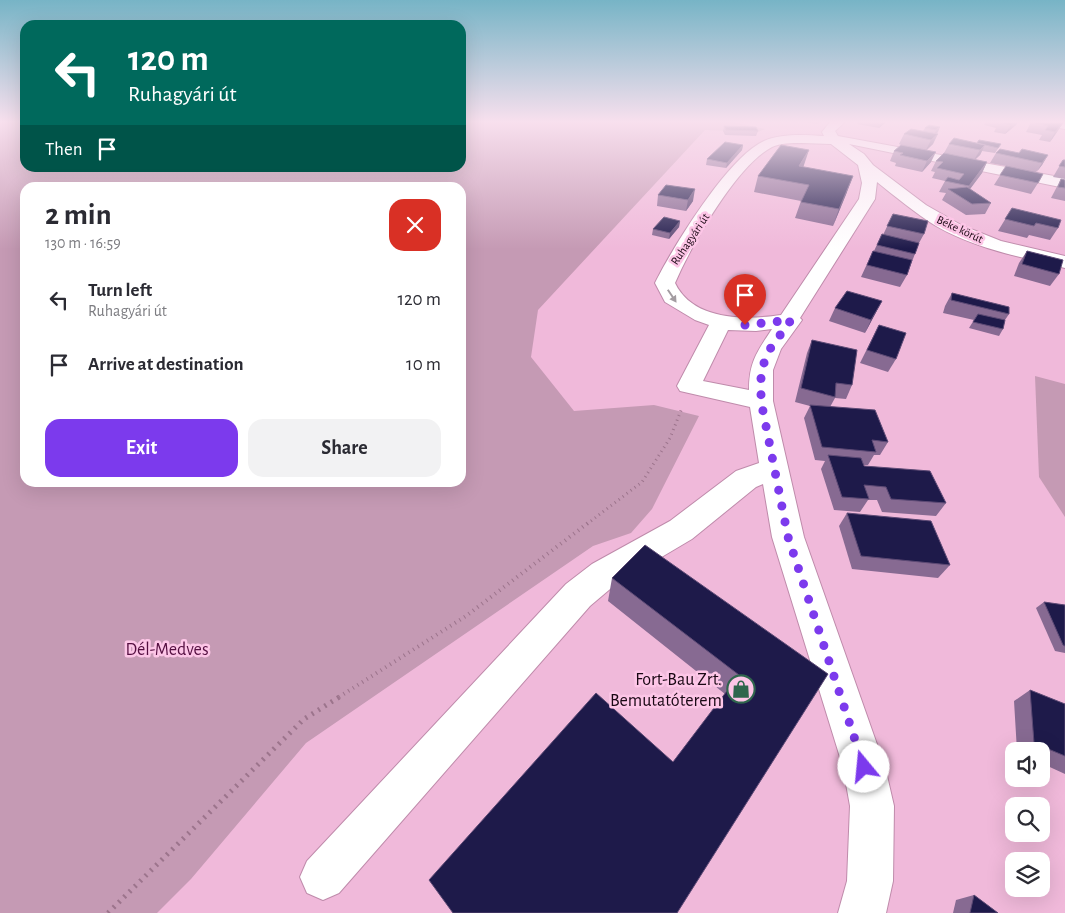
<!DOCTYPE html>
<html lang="en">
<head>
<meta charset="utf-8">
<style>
	:root { --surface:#fff; --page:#f2f2f3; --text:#2b2b33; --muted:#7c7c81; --accent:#7c3aed }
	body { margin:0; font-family:"Alegreya Sans",sans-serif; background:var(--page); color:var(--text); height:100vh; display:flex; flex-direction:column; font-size:19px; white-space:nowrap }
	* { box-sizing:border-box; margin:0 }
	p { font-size:16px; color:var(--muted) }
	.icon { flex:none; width:28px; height:28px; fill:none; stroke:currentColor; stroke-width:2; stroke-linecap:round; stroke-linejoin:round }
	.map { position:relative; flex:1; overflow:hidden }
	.sheet { position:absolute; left:20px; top:182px; width:446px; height:305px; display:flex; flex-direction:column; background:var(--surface); border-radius:15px; box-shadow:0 5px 20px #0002 }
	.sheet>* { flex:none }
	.hud { position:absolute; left:20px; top:20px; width:446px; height:152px; border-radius:15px; box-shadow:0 5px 20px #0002; background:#00695c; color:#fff; overflow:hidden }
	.tools { position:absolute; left:1005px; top:742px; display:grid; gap:10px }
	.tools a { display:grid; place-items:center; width:45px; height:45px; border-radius:10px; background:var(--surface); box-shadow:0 5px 20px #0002; font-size:25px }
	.pin { position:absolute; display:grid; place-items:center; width:42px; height:42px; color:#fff; margin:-51px -21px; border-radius:50% 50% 50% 0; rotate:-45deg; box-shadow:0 0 5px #0007 }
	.pin .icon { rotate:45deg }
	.me { position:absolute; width:55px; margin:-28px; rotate:343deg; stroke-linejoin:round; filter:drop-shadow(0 0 4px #0008) }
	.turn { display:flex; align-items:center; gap:18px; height:105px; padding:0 25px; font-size:22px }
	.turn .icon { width:65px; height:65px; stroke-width:2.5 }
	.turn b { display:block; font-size:35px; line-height:42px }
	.then { display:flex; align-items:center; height:48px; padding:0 25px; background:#0003; gap:10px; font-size:19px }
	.round { display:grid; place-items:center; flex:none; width:52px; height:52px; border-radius:15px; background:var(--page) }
	.summary { display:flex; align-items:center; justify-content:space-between; height:85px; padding:0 25px }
	h1 { font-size:30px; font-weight:600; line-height:38px }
	.primary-button { display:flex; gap:10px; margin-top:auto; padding:10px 25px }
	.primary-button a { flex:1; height:58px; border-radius:15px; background:var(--accent); color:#fff; font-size:20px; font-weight:600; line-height:58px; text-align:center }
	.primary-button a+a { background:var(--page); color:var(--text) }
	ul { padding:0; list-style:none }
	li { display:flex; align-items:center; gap:15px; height:65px; padding:0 25px }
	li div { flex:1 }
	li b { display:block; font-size:19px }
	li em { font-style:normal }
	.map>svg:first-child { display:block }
	.green { fill:#c59ab4; fill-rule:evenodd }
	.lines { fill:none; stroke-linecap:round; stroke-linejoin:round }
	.minor-casing { stroke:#bf8bab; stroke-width:2 }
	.major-casing { stroke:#bf8bab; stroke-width:2 }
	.path-far2 { stroke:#9c748c; stroke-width:3; stroke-dasharray:1 4; stroke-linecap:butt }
	.path-far1 { stroke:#9c748c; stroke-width:4; stroke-dasharray:1 4.5; stroke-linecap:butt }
	.path { stroke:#9c748c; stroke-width:5; stroke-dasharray:2 5.5; stroke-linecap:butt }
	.minor { fill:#fff; fill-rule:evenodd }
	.major { fill:#fff; fill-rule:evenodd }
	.wall { fill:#876a92 }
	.shaded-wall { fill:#5d4a75 }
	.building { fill:#1e1a4a; stroke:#5d4a75 }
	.oneway { fill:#a39ca1 }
	.route { stroke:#7c3aed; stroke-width:9; stroke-dasharray:0 16.2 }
	.labels { text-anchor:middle; stroke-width:5; stroke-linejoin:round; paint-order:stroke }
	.far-street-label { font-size:12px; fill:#1a0814; stroke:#fdc6e7 }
	.near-park-label { font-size:18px; fill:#540e40; stroke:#fdc6e7 }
	.near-poi-label { font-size:18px; fill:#1a0814; stroke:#fdc6e7; text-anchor:end }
</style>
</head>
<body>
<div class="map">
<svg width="1065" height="913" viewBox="0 0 1065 913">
	<rect width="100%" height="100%" fill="#f0b9da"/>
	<g class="green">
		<path d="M0,121H25V168H461V121H729L765,129L758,132L705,130L538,310L531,357L574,411L654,405L699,416L652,509L631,533L593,546L306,743L191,879L157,913H0ZM25,188H461V482H25Z"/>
		<path d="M1035,376L1065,384V517L1039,477Z"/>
	</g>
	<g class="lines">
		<g class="minor-casing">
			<path id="minor" d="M831,121H846L835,131L838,136L1065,178V188L849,144L864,154L873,165L926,205L961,225L1001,241L1065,256V268C1021,257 976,249 936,226C915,213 896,197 877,182L875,199L800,318L802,320L781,349L773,370V401L804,537L885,767L894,806L893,881L886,913H838L847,881L850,806L843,767L772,537L763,484L756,487L692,539L616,584L590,606L339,893L323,900L307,893L300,877L307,861L566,584L592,564L670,521L736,471L759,463L750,407L680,391L677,386L709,325L695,320L665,302L655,283C673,247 728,157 764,141C782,133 805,135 824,136L822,132ZM802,143L831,144L858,165L862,183L859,199L781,315C746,320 693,321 675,283C691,246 736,166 772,147C780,143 792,143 802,143ZM772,329C757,352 749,362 749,390L703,381L728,330L756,331Z"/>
		</g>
		<g class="major-casing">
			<path id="major" d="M1036,121H1065V129L1038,124Z"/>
		</g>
		<path class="path-far2" d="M587,524L642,482L670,438L682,408"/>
		<path class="path-far1" d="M339,697L466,616L588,523"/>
		<path class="path" d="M108,913L304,719L341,696"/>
		<use href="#minor" class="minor"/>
		<use href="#major" class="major"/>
	</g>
	<g class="wall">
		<path d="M799,121H820L818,124Z"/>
		<path d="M858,121H887L879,128L857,124Z"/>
		<path d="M986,121H1018L1016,125L1005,134L994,132L996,128L984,125Z"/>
		<path d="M1031,122L1063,123L1057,132L1050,142L1039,140L1042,135L1026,132Z"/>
		<path d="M929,125L938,132L935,134L933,144L927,150L931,162L922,172L895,166L896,163L890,161L894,151L901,145L899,144L904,134L923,131L925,128Z"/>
		<path d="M724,126L758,131L756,136L725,135L723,131Z"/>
		<path d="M977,143L1001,144L995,153L982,151L980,155L975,160L987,162L982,173L970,189L991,203L985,214L966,215L942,200L946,193L939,192L945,181L932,178L935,172L931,171L936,161L944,153L949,144Z"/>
		<path d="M743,145L742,150L726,168L706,165L707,159Z"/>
		<path d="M996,153L1048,155L1042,165L1036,172L1038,183L1031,194L994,185L1006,166L990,163Z"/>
		<path d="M1063,160H1065V179L1053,177Z"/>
		<path d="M804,165L803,167L847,192L833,226L795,218L801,201L754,192L758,176Z"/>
		<path d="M1061,179L1065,180V201L1051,198Z"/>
		<path d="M658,195L693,201L686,211L657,206Z"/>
		<path d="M1012,208L1058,228L1050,240L1029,235L1027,238L998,231Z"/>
		<path d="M893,214L924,234L919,243L907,275L900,287L861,277L873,251H874L882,234L883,235Z"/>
		<path d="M680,221L679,227L669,239L652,235L653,229Z"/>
		<path d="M1027,251L1059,274L1050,286L1014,276L1019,263Z"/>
		<path d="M952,293L1009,314L1005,320L1003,329L999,336L969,328L974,320L943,313L945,306Z"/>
		<path d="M882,301L865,333L829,321L835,308Z"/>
		<path d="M879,325L896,359L888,372L860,363Z"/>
		<path d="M812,340L852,385L846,399L835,398L830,407L888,442L880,455H874L868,465H864V466L946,503L936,516L882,512L877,500H868L860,512L834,510L821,469L825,461L815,460L804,418L810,406L795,402L807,353Z"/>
		<path d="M847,513L950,565L938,578L852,569L839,526Z"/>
		<path d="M612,578L828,674L673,762L725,694L608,601Z"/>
		<path d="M1044,602L1065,605V653L1055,651L1036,608Z"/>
		<path d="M1030,690L1065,704V774L1041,763V751H1017L1014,701Z"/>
		<path d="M974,895L998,913H953L956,900Z"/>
	</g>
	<g class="shaded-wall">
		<path d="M882,121H887L879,128Z"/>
		<path d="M1015,121H1018L1016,125L1005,134L1011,125Z"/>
		<path d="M1063,123L1057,132L1050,142L1055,132Z"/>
		<path d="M940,127L938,132L934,135L936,130Z"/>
		<path d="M938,134L933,144L926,150L931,140Z"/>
		<path d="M743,145L742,150L726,168L727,163Z"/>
		<path d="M985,145L980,155L974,160L980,150Z"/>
		<path d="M809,150L804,165L794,182L799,166Z"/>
		<path d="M936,152L931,162L922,172L927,161Z"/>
		<path d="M1048,155L1042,165L1036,173L1042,163Z"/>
		<path d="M987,162L982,173L964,197L969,186Z"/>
		<path d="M853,176L847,192L833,226L839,209Z"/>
		<path d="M695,189L693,201L686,211L688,200Z"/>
		<path d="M680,221L679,227L669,239L670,233Z"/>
		<path d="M882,301L875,314L865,333L871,320Z"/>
	</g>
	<g class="building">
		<path d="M1000,121H1015L1011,125L999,122Z"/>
		<path d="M1032,121H1056L1063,123L1055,132L1045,130L1048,126L1031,122Z"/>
		<path d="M929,125L940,127L936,130L925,128Z"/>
		<path d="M724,126L756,127L758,131L726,130Z"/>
		<path d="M911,129L938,134L931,140L904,134Z"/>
		<path d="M954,138L985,145L980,150L949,144Z"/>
		<path d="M979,140L1001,144L998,148L977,143Z"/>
		<path d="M725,142L743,145L727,163L707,159Z"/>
		<path d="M781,145L809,150L799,166L853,176L839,209L801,202L809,185L758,176Z"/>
		<path d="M901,145L936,152L927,161L900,155L903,153L894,151Z"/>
		<path d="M1000,149L1019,153L1022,149L1048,155L1042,163L996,153Z"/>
		<path d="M944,153L987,162L969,186L945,181L948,177L959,180L964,174L937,168L943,162L936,161Z"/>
		<path d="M1063,160H1065V167L1059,166Z"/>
		<path d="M1006,166L1043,174L1038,183L1000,175Z"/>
		<path d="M1061,179L1065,180V188L1058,187Z"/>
		<path d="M666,185L695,189L688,200L658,195Z"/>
		<path d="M967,187L991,203L972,204L948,189Z"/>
		<path d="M1012,208L1061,220L1058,228L1036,223L1034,226L1005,219Z"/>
		<path d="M893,214L928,221L924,234L887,226Z"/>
		<path d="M664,217L680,221L670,233L653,229Z"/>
		<path d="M882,234L919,243L915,254L877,245Z"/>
		<path d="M873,251L912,260L907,275L867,265Z"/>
		<path d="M1027,251L1063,260L1059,274L1022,264Z"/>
		<path d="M847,291L882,301L871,320L835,308Z"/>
		<path d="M952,293L1009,307V314L951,300Z"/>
		<path d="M978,314L1005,320L1003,329L973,322Z"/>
		<path d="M879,325L906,333L896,359L867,350Z"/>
		<path d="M812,340L857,350L852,385L836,383L835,397L801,388Z"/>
		<path d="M810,405L875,410L888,442L872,440L876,452L822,447Z"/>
		<path d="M828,455L861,458L864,466L930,471L946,503L891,499L886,487L864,485L869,499L842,497Z"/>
		<path d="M847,513L931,521L950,565L861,556Z"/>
		<path d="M645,545L828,674L677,913H453L429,880L596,693L673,762L739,675L612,578Z"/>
		<path d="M1044,602L1065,605V646L1063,645Z"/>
		<path d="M1030,690L1065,704V756L1034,743Z"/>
		<path d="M974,895L998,913H970Z"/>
	</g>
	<defs><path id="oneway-solid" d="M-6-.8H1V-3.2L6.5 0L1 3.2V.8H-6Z" transform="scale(1.25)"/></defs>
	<use class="oneway" href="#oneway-solid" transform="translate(672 296) rotate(56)"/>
	<linearGradient id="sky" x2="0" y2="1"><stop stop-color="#77b4c6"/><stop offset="0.49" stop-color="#f8e0ee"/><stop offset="1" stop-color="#f8e0ee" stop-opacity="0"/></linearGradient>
	<rect width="1065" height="249" fill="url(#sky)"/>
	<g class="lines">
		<path class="route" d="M745,325L791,320L770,349L761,370V401L788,537L864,767"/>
	</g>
	<defs>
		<g id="shop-ring" transform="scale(1.4375)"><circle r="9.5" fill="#fdc6e7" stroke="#2f664d" stroke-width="1.5"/><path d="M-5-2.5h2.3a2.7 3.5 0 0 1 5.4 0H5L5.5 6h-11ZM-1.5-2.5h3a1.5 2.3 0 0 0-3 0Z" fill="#2f664d"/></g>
	</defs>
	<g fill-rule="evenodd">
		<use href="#shop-ring" x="741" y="689"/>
	</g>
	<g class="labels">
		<g class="far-street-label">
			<text transform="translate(960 229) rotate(25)" y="4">Béke körút</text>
			<text transform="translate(690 239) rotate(-56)" y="4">Ruhagyári út</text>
		</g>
		<g class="near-park-label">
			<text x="167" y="655">Dél-Medves</text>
		</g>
		<g class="near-poi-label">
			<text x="722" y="685">Fort-Bau Zrt.<tspan x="722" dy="21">Bemutatóterem</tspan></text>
		</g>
	</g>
</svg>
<div class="tools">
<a><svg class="icon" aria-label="sound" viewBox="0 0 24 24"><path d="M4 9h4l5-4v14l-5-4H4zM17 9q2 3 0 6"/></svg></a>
<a><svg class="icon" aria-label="search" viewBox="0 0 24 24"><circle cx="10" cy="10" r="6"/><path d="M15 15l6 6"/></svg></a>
<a><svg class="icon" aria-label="layers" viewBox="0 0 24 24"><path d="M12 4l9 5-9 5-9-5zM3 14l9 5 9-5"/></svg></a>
</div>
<div class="pin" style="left:745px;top:325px;background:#d93025"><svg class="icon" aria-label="arrive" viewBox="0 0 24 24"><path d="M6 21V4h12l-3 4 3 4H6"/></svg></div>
<svg class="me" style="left:864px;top:767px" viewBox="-20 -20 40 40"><circle r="19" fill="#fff"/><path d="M0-13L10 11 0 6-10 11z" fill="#7c3aed"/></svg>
<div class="hud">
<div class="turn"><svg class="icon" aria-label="left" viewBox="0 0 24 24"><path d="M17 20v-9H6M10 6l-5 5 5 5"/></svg><div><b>120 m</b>Ruhagyári út</div></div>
<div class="then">Then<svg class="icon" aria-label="arrive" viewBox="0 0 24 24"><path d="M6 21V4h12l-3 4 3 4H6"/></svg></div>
</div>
<section class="sheet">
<div class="summary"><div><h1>2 min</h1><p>130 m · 16:59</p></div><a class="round" style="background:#d93025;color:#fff"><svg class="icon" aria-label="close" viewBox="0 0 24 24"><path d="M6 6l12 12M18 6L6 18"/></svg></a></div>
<ul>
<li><svg class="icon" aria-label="left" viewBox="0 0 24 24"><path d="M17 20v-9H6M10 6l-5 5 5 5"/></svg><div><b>Turn left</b><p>Ruhagyári út</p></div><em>120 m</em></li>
<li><svg class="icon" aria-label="arrive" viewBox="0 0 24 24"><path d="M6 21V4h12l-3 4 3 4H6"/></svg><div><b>Arrive at destination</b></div><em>10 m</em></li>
</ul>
<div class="primary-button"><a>Exit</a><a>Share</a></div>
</section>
</div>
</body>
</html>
